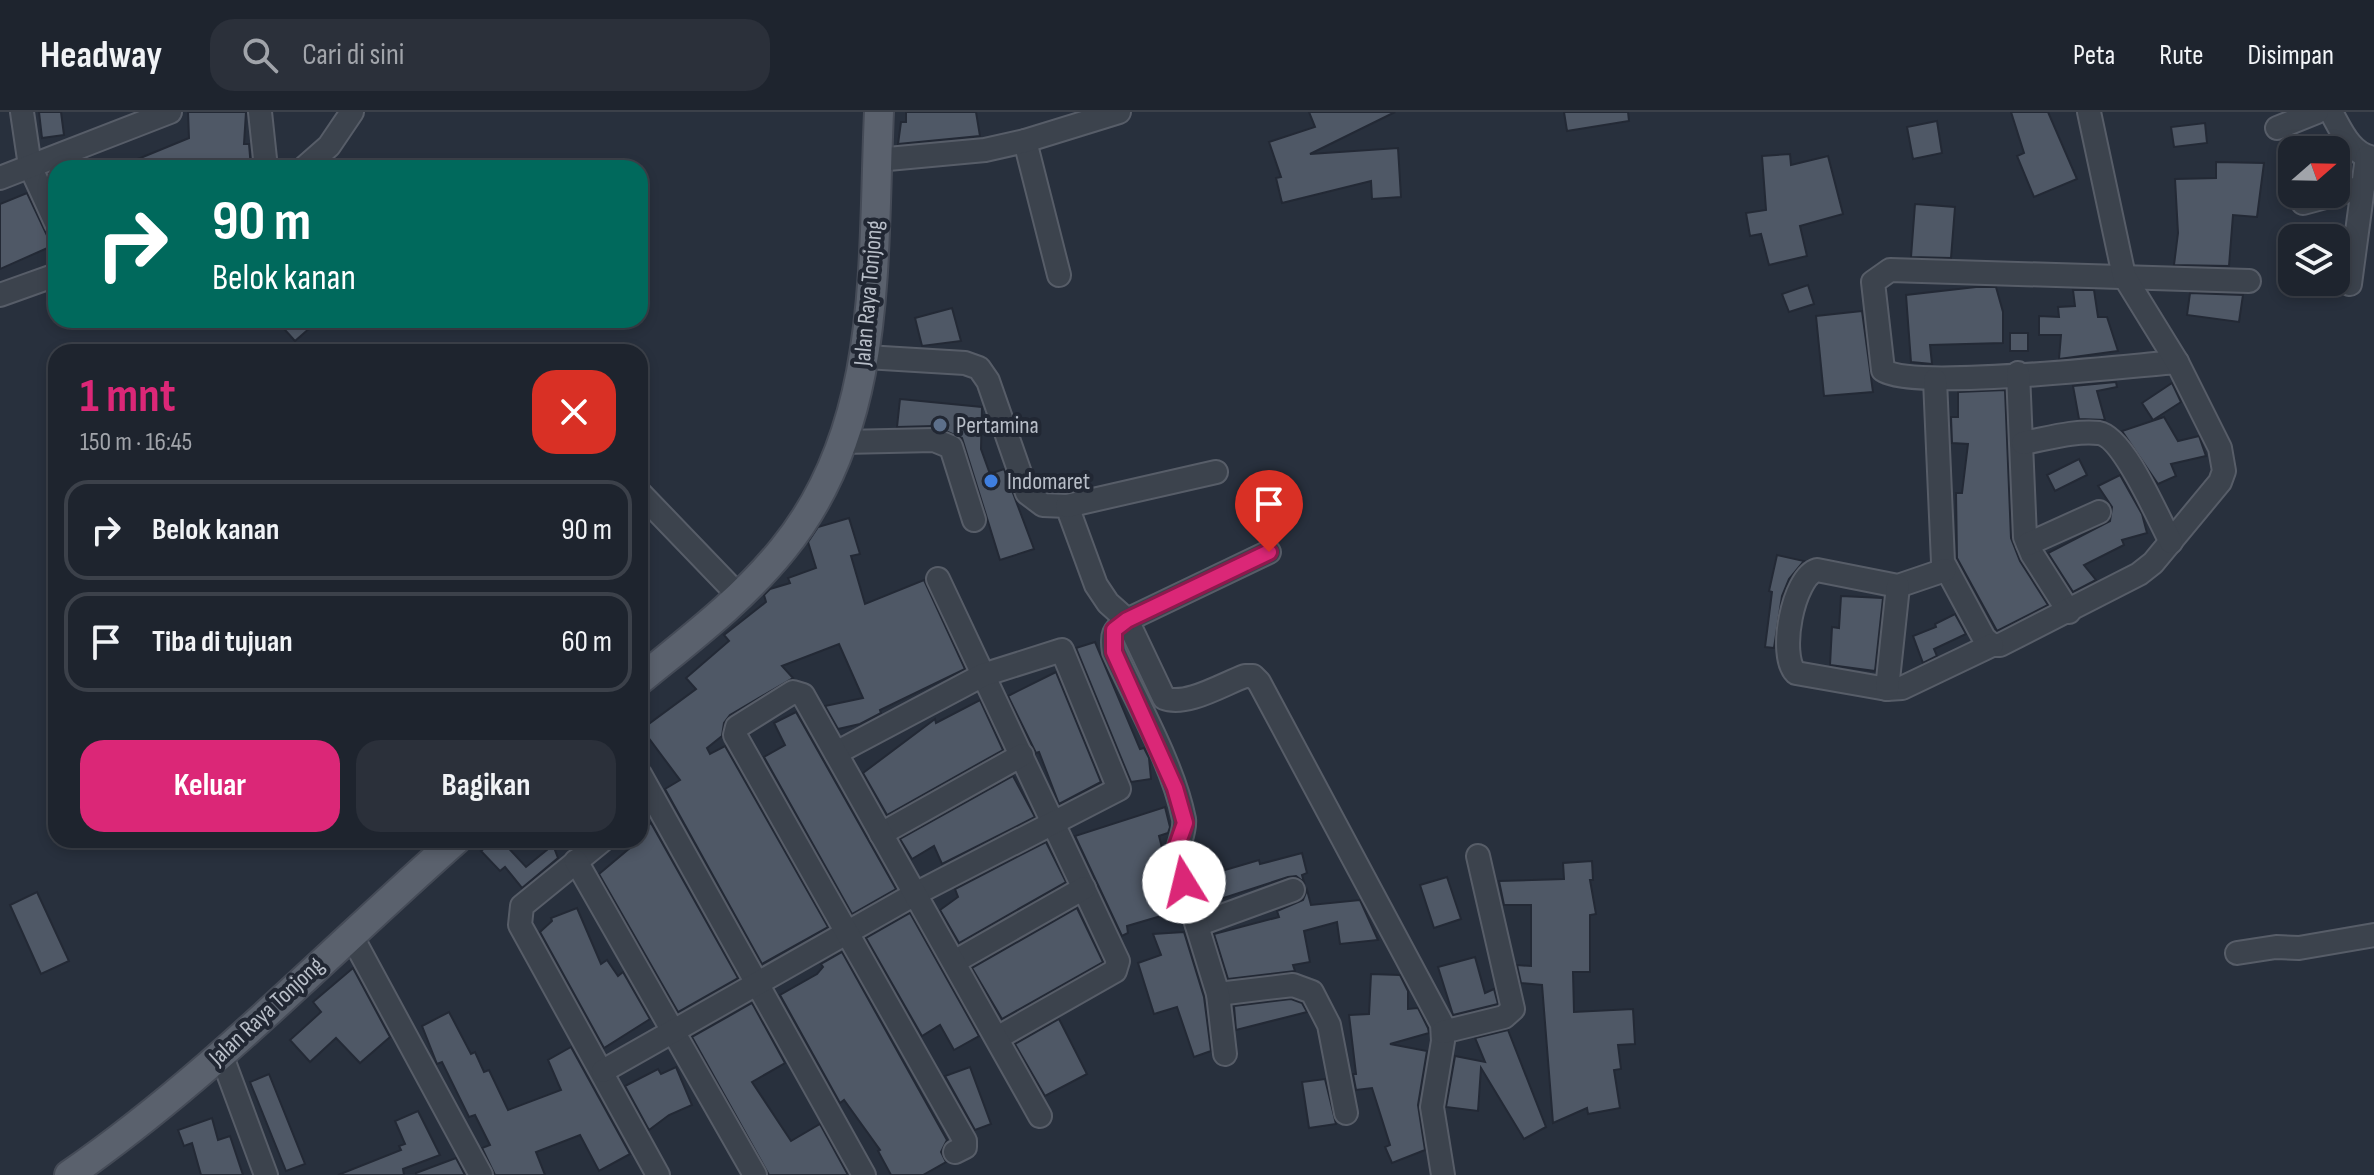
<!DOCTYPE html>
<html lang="id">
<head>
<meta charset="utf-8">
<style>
	:root { --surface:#1e242e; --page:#2b303a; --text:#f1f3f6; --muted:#a1a4aa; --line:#3c414a; --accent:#db2777 }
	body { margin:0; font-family:"Sofia Sans Condensed",sans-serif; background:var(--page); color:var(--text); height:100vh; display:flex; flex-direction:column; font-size:30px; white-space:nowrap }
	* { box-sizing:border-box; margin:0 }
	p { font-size:26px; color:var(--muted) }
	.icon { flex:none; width:44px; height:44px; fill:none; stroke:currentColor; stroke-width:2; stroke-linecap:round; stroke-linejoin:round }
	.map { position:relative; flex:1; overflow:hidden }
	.panel { position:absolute; left:48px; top:232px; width:600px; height:504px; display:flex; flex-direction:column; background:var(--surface); border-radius:24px; box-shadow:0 4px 12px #0003,0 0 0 2px var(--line) }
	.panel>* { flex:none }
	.banner { position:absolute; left:48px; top:48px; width:600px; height:168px; border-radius:24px; box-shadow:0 4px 12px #0003,0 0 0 2px var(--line); background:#00695c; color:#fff; overflow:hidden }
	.needle { width:52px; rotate:70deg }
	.buttons { position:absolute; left:2278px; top:24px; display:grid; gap:16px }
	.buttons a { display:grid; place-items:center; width:72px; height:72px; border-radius:16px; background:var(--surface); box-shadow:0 4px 12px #0003,0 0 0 2px var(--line); font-size:40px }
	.pin { position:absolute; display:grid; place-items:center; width:68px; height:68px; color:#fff; margin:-82px -34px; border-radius:50% 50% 50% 0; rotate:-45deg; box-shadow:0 0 8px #0007 }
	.pin .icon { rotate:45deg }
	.me { position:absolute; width:88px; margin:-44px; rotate:351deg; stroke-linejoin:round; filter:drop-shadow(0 0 6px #0008) }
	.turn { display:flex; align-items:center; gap:28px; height:168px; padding:0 32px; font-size:36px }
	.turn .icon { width:104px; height:104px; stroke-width:2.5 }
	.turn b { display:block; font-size:56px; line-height:68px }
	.round { display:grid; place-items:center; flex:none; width:84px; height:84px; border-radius:24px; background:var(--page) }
	.overview { display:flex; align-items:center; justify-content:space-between; height:136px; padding:0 32px }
	h1 { font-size:48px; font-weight:700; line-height:60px; color:var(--accent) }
	.primary-button { display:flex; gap:16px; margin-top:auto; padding:16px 32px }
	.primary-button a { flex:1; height:92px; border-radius:24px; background:var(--accent); color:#fff; font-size:32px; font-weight:700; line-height:92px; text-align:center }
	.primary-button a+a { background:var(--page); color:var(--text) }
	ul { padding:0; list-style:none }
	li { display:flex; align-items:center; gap:24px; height:100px; margin:0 16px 12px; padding:0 16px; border:4px solid var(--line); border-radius:24px }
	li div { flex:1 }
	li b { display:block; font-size:30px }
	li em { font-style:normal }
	header { display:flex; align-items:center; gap:48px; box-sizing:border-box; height:112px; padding:0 40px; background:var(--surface); border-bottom:2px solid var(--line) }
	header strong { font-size:38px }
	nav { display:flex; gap:44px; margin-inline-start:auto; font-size:28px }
	.search { width:560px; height:72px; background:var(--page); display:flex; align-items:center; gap:20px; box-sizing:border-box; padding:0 28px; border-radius:24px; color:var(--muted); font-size:30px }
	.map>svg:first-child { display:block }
	.building { fill:#4f5866; stroke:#232935; stroke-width:2 }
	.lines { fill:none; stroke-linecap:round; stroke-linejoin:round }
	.minor-casing { stroke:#575d68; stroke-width:26 }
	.major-casing { stroke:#454b57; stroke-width:32 }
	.minor { stroke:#3c434d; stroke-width:22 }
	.major { stroke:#5a616d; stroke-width:28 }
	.route-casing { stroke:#8e194d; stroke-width:20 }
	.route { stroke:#db2777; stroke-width:14 }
	.service-dot { fill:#5c6f8a; stroke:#212733; stroke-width:3 }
	.shop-dot { fill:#3f7fe0; stroke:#212733; stroke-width:3 }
	.labels { text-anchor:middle; stroke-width:8; stroke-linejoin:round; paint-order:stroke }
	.street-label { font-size:24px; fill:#b8bec8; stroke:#212733 }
	.poi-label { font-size:24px; fill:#b8bec8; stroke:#212733; text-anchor:start }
</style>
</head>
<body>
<header>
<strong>Headway</strong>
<div class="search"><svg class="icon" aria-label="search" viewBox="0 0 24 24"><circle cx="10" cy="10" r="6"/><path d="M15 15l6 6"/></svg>Cari di sini</div>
<nav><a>Peta</a><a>Rute</a><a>Disimpan</a></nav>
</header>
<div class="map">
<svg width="2374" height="1063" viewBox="0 0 2374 1063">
	<rect width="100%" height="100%" fill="#28303d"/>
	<g class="building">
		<path d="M39,0H61L64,23L42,26Z"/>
		<path d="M188,0H246L244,32H249L251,56H116L189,26Z"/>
		<path d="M906,0H976L980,24L898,32L901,10H906Z"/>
		<path d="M1309,0H1395L1310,42L1398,36L1401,85L1372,87L1371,69L1282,91L1276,66L1281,65L1269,30L1315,15Z"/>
		<path d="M1564,0H1628L1629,9L1567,19Z"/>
		<path d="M2011,0H2048L2077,67L2034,85L2017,44L2024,41Z"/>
		<path d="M1937,9L1942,41L1913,47L1907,15Z"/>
		<path d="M2205,11L2207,31L2174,35L2171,15Z"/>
		<path d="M1790,42L1791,53L1828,44L1843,102L1800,114L1807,144L1769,153L1761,122L1750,124L1746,101L1766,98L1762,44Z"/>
		<path d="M2216,50L2264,51L2257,105L2233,103L2229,154L2174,153L2178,121L2175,67L2216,66Z"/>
		<path d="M27,81L52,134L0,157V92Z"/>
		<path d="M1915,92L1955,95L1951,146L1911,145Z"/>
		<path d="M1808,173L1814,192L1789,200L1782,182Z"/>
		<path d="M1976,175H1996L2003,200V231L1930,233L1932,252L1911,250L1906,183Z"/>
		<path d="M2073,178H2094L2098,205H2107L2118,239L2059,247L2061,223H2039V204L2059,205L2058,195L2075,194Z"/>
		<path d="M2190,181L2243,183L2239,210L2187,203Z"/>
		<path d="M952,196L961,229L922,234L915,206Z"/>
		<path d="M1862,199L1873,280L1824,284L1816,204Z"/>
		<path d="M276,208H319L295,229Z"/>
		<rect x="2010" y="221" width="18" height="18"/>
		<path d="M2116,270L2117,275L2097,279L2105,308L2079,307L2073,274Z"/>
		<path d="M2172,271L2181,290L2153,308L2142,291Z"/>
		<path d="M2005,278L2011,426L2020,449L2048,493L1997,519L1957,446L1956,381H1962L1968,332L1952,331L1951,305H1958V280Z"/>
		<path d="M900,287L982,295L981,337L990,362L1004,357L1034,437L1000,448L962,326L934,314L897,315Z"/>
		<path d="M2164,305L2178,329L2199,324L2206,344L2171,352L2176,364L2158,372L2122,319Z"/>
		<path d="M2079,347L2087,363L2055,379L2047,363Z"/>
		<path d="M2120,363L2142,402L2147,421L2122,428L2124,433L2084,453L2096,468L2073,480L2048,441L2110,409L2112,395L2098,374Z"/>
		<path d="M849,406L860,442L851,444L865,492L924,468L965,557L880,598L881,601L860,612L838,617L825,594L863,586L839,532L782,554L793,566L730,603L724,611L722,624L707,636L710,642L725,634L828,815L762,852L665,677L680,668L642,617L696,577L686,566L729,529L724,523L766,490L764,483L770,477L790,471L788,466L816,456L808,430L818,415Z"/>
		<path d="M1777,443L1804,449L1789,467L1782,484L1774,536L1765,535L1772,480L1769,479Z"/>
		<path d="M1841,484L1883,486L1875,559L1830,553L1832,515L1839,516Z"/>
		<path d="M1955,502L1966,522L1934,537L1937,544L1923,551L1913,524L1936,515L1935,512Z"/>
		<path d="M1095,530L1140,637L1144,636L1149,646L1151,667L1131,670L1076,536Z"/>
		<path d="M1056,560L1101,670L1059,692L1039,640L1036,641L1008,584Z"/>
		<path d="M980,588L1003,638L887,703L863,661L935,607L936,611Z"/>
		<path d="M796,600L896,777L852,802L764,645L785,633L774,611Z"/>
		<path d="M1013,664L1035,705L942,752L934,734L912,747L900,727Z"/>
		<path d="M1165,695L1170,715L1168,721L1159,724L1178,799L1127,814L1128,821L1122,824L1075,724Z"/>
		<path d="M651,711L738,866L678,900L599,762L631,735L626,728H640V719Z"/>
		<path d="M482,728H501L526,755L553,733L558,746L522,776L505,755L500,759L481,739L487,734Z"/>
		<path d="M1046,730L1066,770L959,831L940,798L958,785L955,777Z"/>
		<path d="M1302,741L1307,761L1302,763L1304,770L1296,764L1288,765L1205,792L1196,764L1224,755L1225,758L1259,748L1260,752Z"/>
		<path d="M1592,749L1593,768H1590L1596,802L1590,803V860H1573L1574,900L1633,897L1635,932L1618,933L1621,957L1614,958L1620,996L1588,1002L1587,996L1553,1011L1542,873L1521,871L1517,853L1531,854V793H1504L1499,769L1564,767L1563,751Z"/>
		<path d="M1447,765L1461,807L1434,816L1420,773Z"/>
		<path d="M1307,778L1311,793L1360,788L1378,828L1340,832L1337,810L1304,819L1310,850L1293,853L1295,859L1228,867L1214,822L1279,805L1277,799L1303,788Z"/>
		<path d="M37,780L69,849L41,862L10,793Z"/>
		<path d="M577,796L601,852L607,848L618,864L623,860L650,907L604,936L540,820L552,809L551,806Z"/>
		<path d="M1077,796L1103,850L1002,907L972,856Z"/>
		<path d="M910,801L979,924L954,938L940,913L922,924L866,826Z"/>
		<path d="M1184,820L1204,885L1211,939L1194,945L1177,895L1154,902L1138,851L1161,843L1153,822Z"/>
		<path d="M842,840L947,1028L941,1040L946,1050L923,1063H891L878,1039L880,1038L844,988L840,991L780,883L817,862L823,855L821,852Z"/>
		<path d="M1475,845L1485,881L1494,877L1498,892L1453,903L1438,855Z"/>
		<path d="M353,856L390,925L360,951L336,926L310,950L290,928L321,900L313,890Z"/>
		<path d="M1371,862L1400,863L1408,879V897L1418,896L1428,916L1429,921L1390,932L1427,939L1418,993L1425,1038L1392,1051L1385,1035L1390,1033L1372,976L1356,978L1353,962H1356L1349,903L1369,902Z"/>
		<path d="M1291,887L1302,891L1307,900L1236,918L1234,894Z"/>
		<path d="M752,891L785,951L752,970L791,1029L820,1012L848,1063H769L692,925Z"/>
		<path d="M449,900L471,942L475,940L484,960L489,958L508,998L561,978L548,948L571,935L630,1042L599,1059L580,1023L536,1040L545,1063H495L482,1036L490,1033L475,1003L469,1005L442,950L437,952L422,914Z"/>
		<path d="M1059,907L1087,962L1045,984L1015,932Z"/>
		<path d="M1508,918L1546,1015L1524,1027L1481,956L1478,999L1446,995L1455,944L1485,950L1475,926Z"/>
		<path d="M676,955L692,993L669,1003L649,1018L625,974L658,957L661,962Z"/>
		<path d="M970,955L991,1012L975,1018L945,964Z"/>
		<path d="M269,962L305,1052L286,1059L250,970Z"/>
		<path d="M1325,967L1336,1012L1309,1016L1302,970Z"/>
		<path d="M418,999L440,1043L403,1057L404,1063H338L401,1038L399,1034L405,1032L395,1009Z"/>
		<path d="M212,1006L218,1028L230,1024L243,1063H201L192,1031L184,1034L178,1018Z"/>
		<path d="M456,1046L465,1063H416V1061Z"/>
	</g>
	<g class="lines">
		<g class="minor-casing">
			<g id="minor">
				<path d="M22,0L30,54L56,111"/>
				<path d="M260,0L266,56"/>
				<path d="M2331,0C2341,18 2351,43 2374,46"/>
				<path d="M2277,16L2317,0"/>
				<path d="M1025,29L1059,163"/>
				<path d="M877,48L985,38L1025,29L1119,0"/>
				<path d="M304,56L329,34L352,0"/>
				<path d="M0,66L170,0"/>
				<path d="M2303,91L2363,75"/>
				<path d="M2350,172L2367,45"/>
				<path d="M0,183L56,163"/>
				<path d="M866,245L965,251L979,256L988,269L1027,381L1043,393L1067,394L1096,473L1108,491L1127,508L1164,586C1186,595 1223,572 1245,564H1253L1259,570L1442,912L1443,929L1432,995L1443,1063"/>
				<path d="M2177,250C2127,254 1913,279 1883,258L1873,170L1890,158L2249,169"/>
				<path d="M2018,261L2025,425L2032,442L2069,500"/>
				<path d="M1935,268L1943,450L1984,526L1992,533H2000L2139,462L2153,451L2220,370L2224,359L2220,336L2177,250L2124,164L2089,0"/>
				<path d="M843,330L934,328L951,335L974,408"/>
				<path d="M2023,331C2046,327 2075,318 2099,321C2124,325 2158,406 2171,430"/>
				<path d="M640,381L740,485"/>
				<path d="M1067,394L1216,360"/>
				<path d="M2028,432L2099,400"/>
				<path d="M1945,458L1898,474L1817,458C1793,465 1778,544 1796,561L1887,577L1902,576L1992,533"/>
				<path d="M938,467L1118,849L1115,859L997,926"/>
				<path d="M1887,577L1898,474"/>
				<path d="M640,662L864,1063"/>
				<path d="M881,722L1022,643"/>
				<path d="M603,728L522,794L520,813L658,1063"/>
				<path d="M576,749L755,1063"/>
				<path d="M1197,813L1293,778"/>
				<path d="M350,821L481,1063"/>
				<path d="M2237,841L2276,835L2299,836L2374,823"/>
				<path d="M954,850L1084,776"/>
				<path d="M1218,882L1293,873L1312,880L1329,913L1346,1001"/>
				<path d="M1443,920L1504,905L1513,897L1478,744"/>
				<path d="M221,942L266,1063"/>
				<path d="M1225,942L1218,882L1177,749C1176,734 1186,721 1184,707C1173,652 1137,591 1114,540C1111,523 1113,518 1127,508L1269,440"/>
				<path d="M603,959L915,782L1119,677L1062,538L983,563L836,641"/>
				<path d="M955,1040L965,1035V1029L735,623L737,615L793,580L803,583L1040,1004"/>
			</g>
		</g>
		<g class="major-casing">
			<g id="major">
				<path d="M640,568C690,527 742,488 783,437C884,313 872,150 879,0"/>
				<path d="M69,1063C209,966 329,840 456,728"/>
			</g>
		</g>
		<use href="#minor" class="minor"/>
		<use href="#major" class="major"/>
	</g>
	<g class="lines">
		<g class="route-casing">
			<path id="route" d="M1184,770L1176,736L1185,711L1175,676L1114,540V518L1127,508L1269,440"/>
		</g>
		<use href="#route" class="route"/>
	</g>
	<circle class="service-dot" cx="940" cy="313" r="8"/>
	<circle class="shop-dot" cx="991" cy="369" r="8"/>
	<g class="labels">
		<g class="street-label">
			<text transform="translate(868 181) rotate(-85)" y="8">Jalan Raya Tonjong</text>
			<text transform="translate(266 899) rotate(-43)" y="8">Jalan Raya Tonjong</text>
		</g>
		<g class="poi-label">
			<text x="956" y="321">Pertamina</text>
			<text x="1007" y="377">Indomaret</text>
		</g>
	</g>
</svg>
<div class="buttons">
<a><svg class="needle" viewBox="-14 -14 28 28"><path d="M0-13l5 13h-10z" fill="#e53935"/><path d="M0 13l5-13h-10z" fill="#a1a4aa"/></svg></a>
<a><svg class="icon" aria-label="layers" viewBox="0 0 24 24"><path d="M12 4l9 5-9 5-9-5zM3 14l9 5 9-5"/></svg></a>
</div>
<div class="pin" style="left:1269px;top:440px;background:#d93025"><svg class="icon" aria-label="arrive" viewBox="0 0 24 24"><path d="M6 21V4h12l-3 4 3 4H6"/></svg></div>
<svg class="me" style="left:1184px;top:770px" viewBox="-20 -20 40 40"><circle r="19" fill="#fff"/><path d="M0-13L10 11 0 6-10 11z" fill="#db2777"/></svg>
<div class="banner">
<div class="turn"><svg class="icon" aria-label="right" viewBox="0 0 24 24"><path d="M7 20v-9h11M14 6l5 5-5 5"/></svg><div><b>90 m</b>Belok kanan</div></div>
</div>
<section class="panel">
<div class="overview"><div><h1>1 mnt</h1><p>150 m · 16:45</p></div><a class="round" style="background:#d93025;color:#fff"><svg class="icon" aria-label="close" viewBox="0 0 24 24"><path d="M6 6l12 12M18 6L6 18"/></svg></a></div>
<ul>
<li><svg class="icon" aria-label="right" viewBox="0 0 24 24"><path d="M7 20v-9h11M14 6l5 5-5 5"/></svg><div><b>Belok kanan</b></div><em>90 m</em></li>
<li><svg class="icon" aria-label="arrive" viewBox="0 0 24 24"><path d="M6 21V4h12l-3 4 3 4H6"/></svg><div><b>Tiba di tujuan</b></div><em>60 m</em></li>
</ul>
<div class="primary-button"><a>Keluar</a><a>Bagikan</a></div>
</section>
</div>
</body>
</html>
